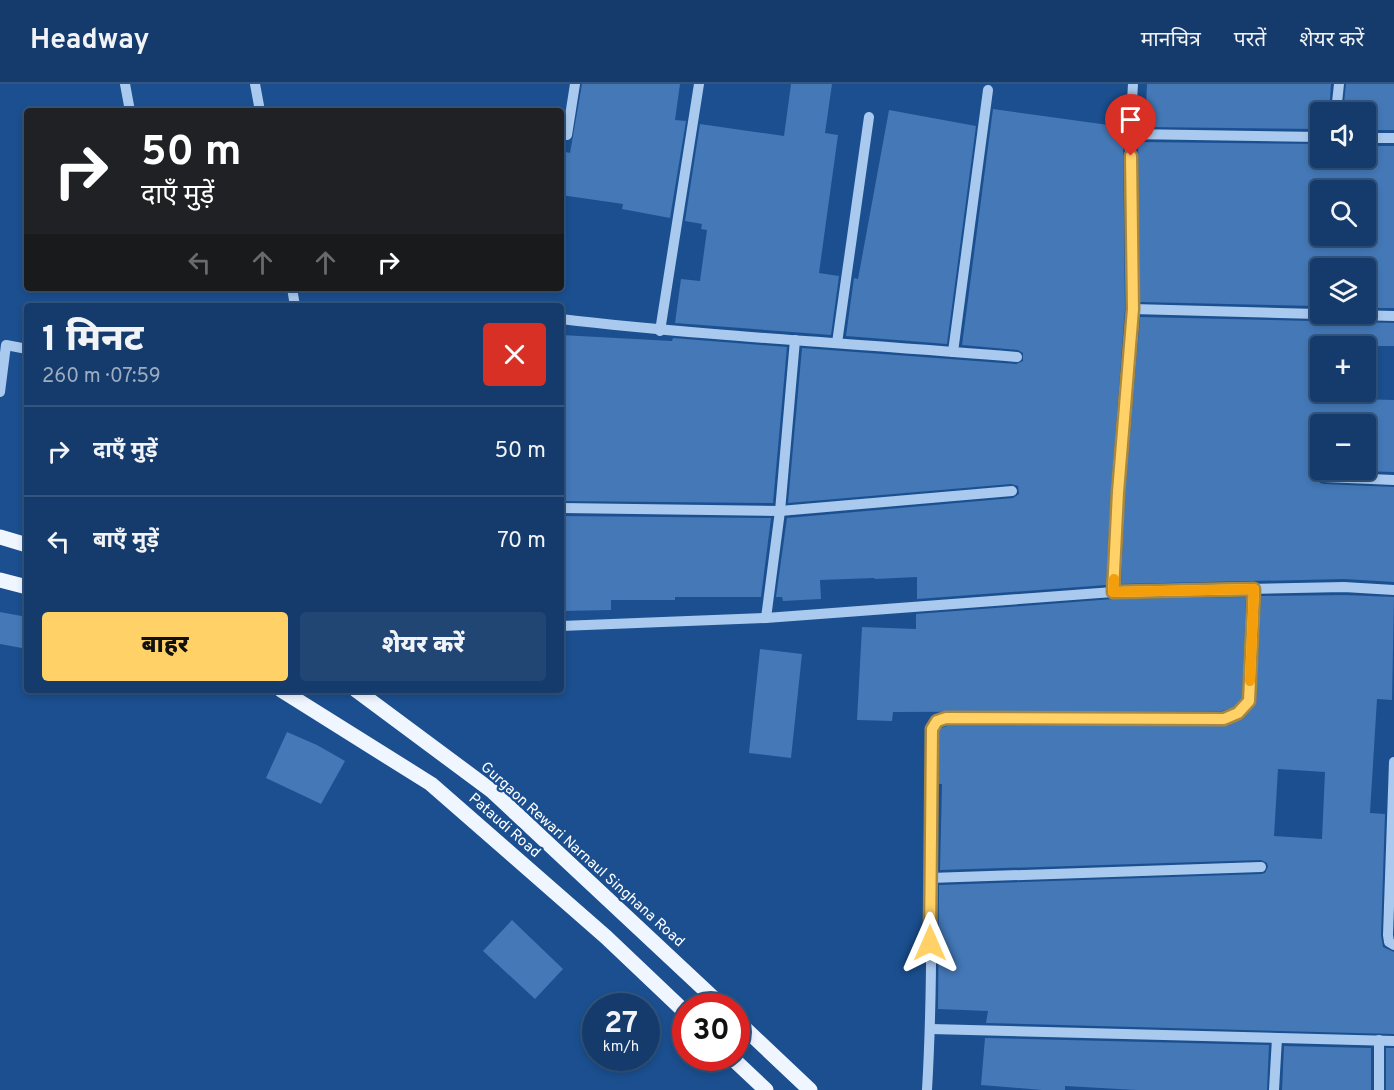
<!DOCTYPE html>
<html lang="hi">
<head>
<meta charset="utf-8">
<style>
	:root { --surface:#143b6b; --page:#214673; --text:#f1f3f6; --muted:#9dadc1; --line:#33557e; --accent:#ffd166 }
	body { margin:0; font-family:Overpass,"Noto Sans Devanagari",sans-serif; background:var(--page); color:var(--text); height:100vh; display:flex; flex-direction:column; font-size:22px; white-space:nowrap }
	* { box-sizing:border-box; margin:0 }
	p { font-size:20px; color:var(--muted) }
	.icon { flex:none; width:33px; height:33px; fill:none; stroke:currentColor; stroke-width:2; stroke-linecap:round; stroke-linejoin:round }
	.map { position:relative; flex:1; overflow:hidden }
	.drawer { position:absolute; left:24px; top:219px; width:540px; height:390px; display:flex; flex-direction:column; background:var(--surface); border-radius:6px; box-shadow:0 3px 9px #0003,0 0 0 2px var(--line) }
	.drawer>* { flex:none }
	.banner { position:absolute; left:24px; top:24px; width:540px; height:183px; border-radius:6px; box-shadow:0 3px 9px #0003,0 0 0 2px var(--line); background:#202124; color:#fff; overflow:hidden }
	.tools { position:absolute; left:1310px; top:18px; display:grid; gap:12px }
	.tools a { display:grid; place-items:center; width:66px; height:66px; border-radius:6px; background:var(--surface); box-shadow:0 3px 9px #0003,0 0 0 2px var(--line); font-size:30px }
	.speed { position:absolute; left:582px; top:909px; display:flex; gap:12px; font-size:30px; font-weight:700; text-align:center }
	.speed>* { display:grid; place-content:center; width:78px; height:78px; border-radius:50%; background:var(--surface); box-shadow:0 3px 9px #0003,0 0 0 2px var(--line); line-height:1 }
	.speed small { font-size:15px; font-weight:400 }
	.speed .limit { border:9px solid #d22; background:#fff; color:#111 }
	.pin { position:absolute; display:grid; place-items:center; width:51px; height:51px; color:#fff; margin:-62px -26px; border-radius:50% 50% 50% 0; rotate:-45deg; box-shadow:0 0 6px #0007 }
	.pin .icon { rotate:45deg }
	.me { position:absolute; width:66px; margin:-33px; rotate:0deg; stroke-linejoin:round; filter:drop-shadow(0 0 4px #0008) }
	.turn { display:flex; align-items:center; gap:21px; height:126px; padding:0 18px; font-size:27px }
	.turn .icon { width:78px; height:78px; stroke-width:2.5 }
	.turn b { display:block; font-size:42px; line-height:51px }
	.lanes { display:flex; align-items:center; height:57px; padding:0 18px; background:#0003; justify-content:center; gap:30px; direction:ltr }
	.lanes .off { opacity:.35 }
	.round { display:grid; place-items:center; flex:none; width:63px; height:63px; border-radius:6px; background:var(--page) }
	.summary { display:flex; align-items:center; justify-content:space-between; height:102px; padding:0 18px }
	h1 { font-size:36px; font-weight:800; line-height:45px }
	.cta { display:flex; gap:12px; margin-top:auto; padding:12px 18px }
	.cta a { flex:1; height:69px; border-radius:6px; background:var(--accent); color:#111; font-size:24px; font-weight:800; line-height:69px; text-align:center }
	.cta a+a { background:var(--page); color:var(--text) }
	ul { padding:0; list-style:none }
	li { display:flex; align-items:center; gap:18px; height:90px; padding:0 18px; border-top:2px solid var(--line) }
	li div { flex:1 }
	li b { display:block; font-size:22px }
	li em { font-style:normal }
	header { display:flex; align-items:center; gap:36px; box-sizing:border-box; height:84px; padding:0 30px; background:var(--surface); border-bottom:2px solid var(--line) }
	header strong { font-size:28px }
	nav { display:flex; gap:33px; margin-inline-start:auto; font-size:21px }
	.map>svg:first-child { display:block }
	.building { fill:#4478b7; fill-rule:evenodd }
	.lines { fill:none; stroke-linecap:round; stroke-linejoin:round }
	.minor { stroke:#a9c9ee; stroke-width:10 }
	.major { stroke:#f0f6ff; stroke-width:15 }
	.route-casing { stroke:#a68842; stroke-width:15 }
	.route { stroke:#ffd166; stroke-width:10 }
	.slow { stroke:#f59e0b; stroke-width:10 }
	.labels { text-anchor:middle; stroke-width:4.5; stroke-linejoin:round; paint-order:stroke }
	.street-label { font-size:15px; fill:#fff; stroke:#1b4f8f }
</style>
</head>
<body>
<header>
<strong>Headway</strong>
<nav><a>मानचित्र</a><a>परतें</a><a>शेयर करें</a></nav>
</header>
<div class="map">
<svg width="1394" height="1006" viewBox="0 0 1394 1006">
	<rect width="100%" height="100%" fill="#1b4f8f"/>
	<g class="building">
		<path d="M582,0H680L675,36L686,37L670,134L622,125L623,120L561,111V67L570,69Z"/>
		<path d="M791,0H832L825,49L838,51L819,189L839,192L831,251L675,239L681,195L700,197L707,146L701,145L702,140L685,137L700,40L784,52Z"/>
		<path d="M1147,0H1331L1329,28H1320V45L1145,43Z"/>
		<path d="M1346,0H1394V46H1365V28H1343Z"/>
		<path d="M993,25L1123,43L1125,225L1111,408L1106,501L917,515V493L875,495L874,494L820,496L821,515L783,517L782,513H776L787,434L1013,414L1019,410L1018,402L1011,400L788,419L802,264L1016,280L1023,277V269L1018,266L962,261Z"/>
		<path d="M889,26L976,42L947,260L846,252L854,194L858,195Z"/>
		<path d="M1138,58L1320,60V74H1365V62H1394V224H1365V184H1319L1318,222L1140,218ZM1320,106H1365V152H1320Z"/>
		<path d="M1140,233L1394,239V262H1320V314L1394,316V388L1324,386L1318,389L1317,393L1320,399L1324,400L1394,403V498L1344,495L1121,500L1125,408ZM1320,340H1365V386H1320Z"/>
		<path d="M561,251L672,257L673,254L787,263L773,419L561,417Z"/>
		<path d="M561,432L771,434L761,513H675V516H611V526L561,527Z"/>
		<path d="M1344,511L1394,513L1392,616L1377,615L1370,729L1385,730L1381,851L1383,863L1394,868V950L986,939L988,927L938,925L939,801L1261,790L1265,789L1268,783L1267,779L1261,776L940,786L942,700H939V647L941,644L947,642H1227L1243,634L1256,618L1261,512ZM1278,685L1325,688L1322,755L1274,752Z"/>
		<path d="M1246,513L1242,614L1234,623L1222,627L893,628L892,637L857,636L862,543L916,545V530L1113,515Z"/>
		<path d="M0,528L27,533V565L0,560Z"/>
		<path d="M760,565L802,570L791,674L749,669Z"/>
		<path d="M287,648L317,661L345,677L321,720L266,694Z"/>
		<path d="M512,836L563,885L535,915L483,867Z"/>
		<path d="M985,954L1269,961L1267,1006H1137L1065,1002V1006H1042L981,1001Z"/>
		<path d="M1284,962L1371,964V1006H1282Z"/>
		<rect x="1386" y="964" width="8" height="42"/>
	</g>
	<g class="lines">
		<g class="minor">
			<path d="M125,0L130,27"/>
			<path d="M255,0L260,27"/>
			<path d="M1336,28L1339,0"/>
			<path d="M1130,50L1133,0"/>
			<path d="M567,51L575,0"/>
			<path d="M1365,54H1394"/>
			<path d="M292,204L295,222"/>
			<path d="M1133,225L1394,232"/>
			<path d="M561,235C713,253 865,260 1017,273"/>
			<path d="M660,247L699,0"/>
			<path d="M837,259L869,33"/>
			<path d="M953,268L988,6"/>
			<path d="M0,308L6,261L27,265"/>
			<path d="M1324,393L1394,396"/>
			<path d="M561,424L780,427L1012,407"/>
			<path d="M1113,508L1118,408L1133,225L1130,50L1320,53"/>
			<path d="M766,534L780,427L795,256"/>
			<path d="M561,542L766,534L1113,508L1344,503L1394,506"/>
			<path d="M1394,678L1388,851L1389,858L1394,861"/>
			<path d="M930,794L1261,783"/>
			<path d="M931,945L1394,957"/>
			<path d="M1379,956V1006"/>
			<path d="M927,1006C934,886 930,765 932,645C935,638 938,635 946,634L1224,635L1238,629L1249,617L1254,505"/>
			<path d="M1274,1006L1277,954"/>
		</g>
		<g class="major">
			<path d="M0,453L27,461"/>
			<path d="M0,496L27,503"/>
			<path d="M281,606L431,700L606,853L686,929"/>
			<path d="M356,606L492,707L722,922"/>
			<path d="M736,936L810,1006"/>
			<path d="M732,974L766,1006"/>
		</g>
	</g>
	<g class="lines">
		<g class="route-casing">
			<path id="route" d="M930,859L932,645L937,637L946,634L1224,635L1238,629L1249,617L1254,505L1113,508L1118,408L1133,225L1131,72"/>
		</g>
		<use href="#route" class="route"/>
		<path class="slow" d="M1114,495L1113,508L1254,505L1250,597"/>
	</g>
	<g class="labels">
		<g class="street-label">
			<text transform="translate(505 741) rotate(41)" y="5">Pataudi Road</text>
			<text transform="translate(583 770) rotate(42)" y="5">Gurgaon Rewari Narnaul Singhana Road</text>
		</g>
	</g>
</svg>
<div class="tools">
<a><svg class="icon" aria-label="sound" viewBox="0 0 24 24"><path d="M4 9h4l5-4v14l-5-4H4zM17 9q2 3 0 6"/></svg></a>
<a><svg class="icon" aria-label="search" viewBox="0 0 24 24"><circle cx="10" cy="10" r="6"/><path d="M15 15l6 6"/></svg></a>
<a><svg class="icon" aria-label="layers" viewBox="0 0 24 24"><path d="M12 4l9 5-9 5-9-5zM3 14l9 5 9-5"/></svg></a>
<a>+</a>
<a>−</a>
</div>
<div class="speed"><div>27<small>km/h</small></div><div class="limit">30</div></div>
<div class="pin" style="left:1131px;top:72px;background:#d93025"><svg class="icon" aria-label="arrive" viewBox="0 0 24 24"><path d="M6 21V4h12l-3 4 3 4H6"/></svg></div>
<svg class="me" style="left:930px;top:859px" viewBox="-20 -20 40 40"><path d="M0-17L14 15 0 8-14 15z" fill="#ffd166" stroke="#fff" stroke-width="4"/></svg>
<div class="banner">
<div class="turn"><svg class="icon" aria-label="right" viewBox="0 0 24 24"><path d="M7 20v-9h11M14 6l5 5-5 5"/></svg><div><b>50 m</b>दाएँ मुड़ें</div></div>
<div class="lanes"><svg class="icon off" aria-label="left" viewBox="0 0 24 24"><path d="M17 20v-9H6M10 6l-5 5 5 5"/></svg><svg class="icon off" aria-label="ahead" viewBox="0 0 24 24"><path d="M12 20V5M6 11l6-6 6 6"/></svg><svg class="icon off" aria-label="ahead" viewBox="0 0 24 24"><path d="M12 20V5M6 11l6-6 6 6"/></svg><svg class="icon" aria-label="right" viewBox="0 0 24 24"><path d="M7 20v-9h11M14 6l5 5-5 5"/></svg></div>
</div>
<section class="drawer">
<div class="summary"><div><h1>1 मिनट</h1><p>260 m · 07:59</p></div><a class="round" style="background:#d93025;color:#fff"><svg class="icon" aria-label="close" viewBox="0 0 24 24"><path d="M6 6l12 12M18 6L6 18"/></svg></a></div>
<ul>
<li><svg class="icon" aria-label="right" viewBox="0 0 24 24"><path d="M7 20v-9h11M14 6l5 5-5 5"/></svg><div><b>दाएँ मुड़ें</b></div><em>50 m</em></li>
<li><svg class="icon" aria-label="left" viewBox="0 0 24 24"><path d="M17 20v-9H6M10 6l-5 5 5 5"/></svg><div><b>बाएँ मुड़ें</b></div><em>70 m</em></li>
</ul>
<div class="cta"><a>बाहर</a><a>शेयर करें</a></div>
</section>
</div>
</body>
</html>
